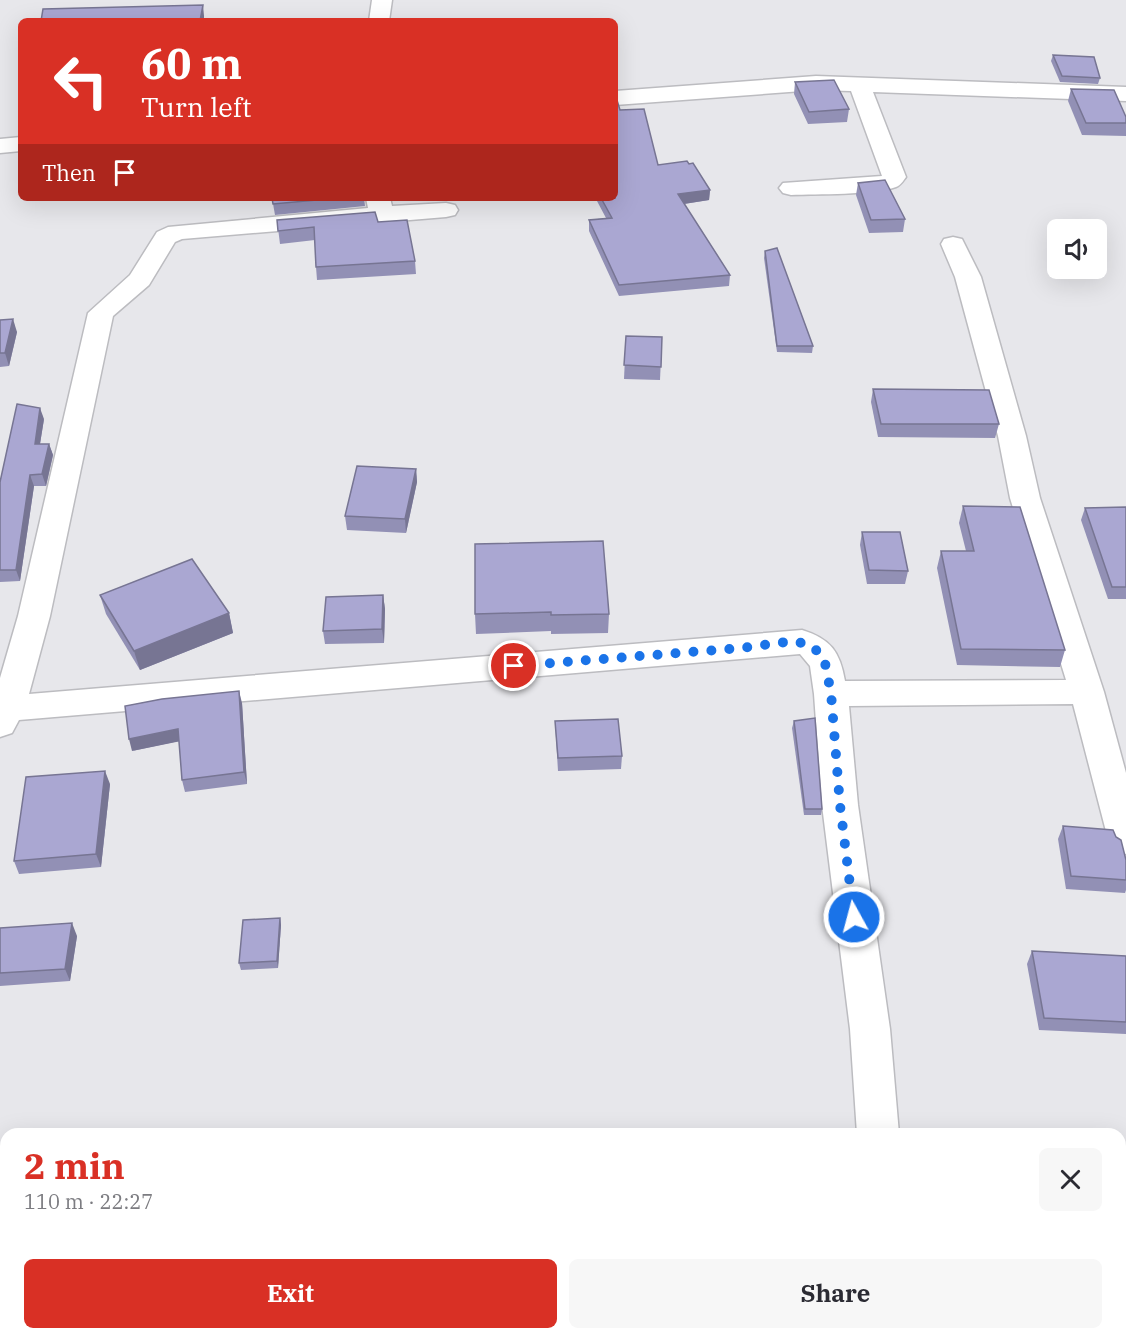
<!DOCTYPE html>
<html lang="en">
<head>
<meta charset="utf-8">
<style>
	:root { --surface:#fff; --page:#f7f7f7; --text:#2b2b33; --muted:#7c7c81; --accent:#d93025 }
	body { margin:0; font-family:"IBM Plex Serif",serif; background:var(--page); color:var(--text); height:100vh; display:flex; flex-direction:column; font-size:22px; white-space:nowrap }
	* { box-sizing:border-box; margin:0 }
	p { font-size:20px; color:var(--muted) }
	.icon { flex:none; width:33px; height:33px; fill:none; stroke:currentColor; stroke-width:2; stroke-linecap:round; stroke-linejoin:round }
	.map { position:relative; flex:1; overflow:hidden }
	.sheet { position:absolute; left:0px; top:1128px; width:1126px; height:212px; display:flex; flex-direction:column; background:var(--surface); border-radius:18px 18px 0 0; box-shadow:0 6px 24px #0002 }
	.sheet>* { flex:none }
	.banner { position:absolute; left:18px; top:18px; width:600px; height:183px; border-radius:9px; box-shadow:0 6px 24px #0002; background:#d93025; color:#fff; overflow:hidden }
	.controls { position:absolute; left:1047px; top:219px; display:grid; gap:12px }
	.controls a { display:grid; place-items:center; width:60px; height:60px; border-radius:9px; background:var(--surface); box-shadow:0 6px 24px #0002; font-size:30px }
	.pin { position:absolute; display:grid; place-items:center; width:51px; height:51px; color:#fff; margin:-26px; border:3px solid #fff; border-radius:50%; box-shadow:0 2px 6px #0007 }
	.me { position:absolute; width:66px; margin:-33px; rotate:353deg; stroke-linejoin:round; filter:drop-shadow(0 0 4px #0008) }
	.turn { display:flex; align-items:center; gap:21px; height:126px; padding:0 24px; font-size:27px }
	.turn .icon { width:78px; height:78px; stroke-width:2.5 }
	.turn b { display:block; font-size:42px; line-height:51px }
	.then { display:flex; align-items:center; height:57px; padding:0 24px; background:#0003; gap:12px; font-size:22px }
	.round { display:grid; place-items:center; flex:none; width:63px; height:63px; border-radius:9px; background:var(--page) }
	.head { display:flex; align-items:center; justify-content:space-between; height:102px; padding:0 24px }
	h1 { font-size:36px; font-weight:800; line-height:45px; color:var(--accent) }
	.cta { display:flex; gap:12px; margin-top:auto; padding:12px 24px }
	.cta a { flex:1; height:69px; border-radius:9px; background:var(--accent); color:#fff; font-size:24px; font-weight:800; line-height:69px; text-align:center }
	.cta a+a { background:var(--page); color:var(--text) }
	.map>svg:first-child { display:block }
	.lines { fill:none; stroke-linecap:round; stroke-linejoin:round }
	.street-casing { stroke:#bcbcc0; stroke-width:3 }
	.street { fill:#fff; fill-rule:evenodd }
	.wall { fill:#9290b5 }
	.shaded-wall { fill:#777593 }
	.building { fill:#aaa7d2; stroke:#777593; stroke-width:1.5 }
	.route { stroke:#1a73e8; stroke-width:10; stroke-dasharray:0 18 }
</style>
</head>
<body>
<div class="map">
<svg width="1126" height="1339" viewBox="0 0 1126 1339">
	<rect width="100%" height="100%" fill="#e7e7eb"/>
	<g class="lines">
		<g class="street-casing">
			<g id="street">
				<path d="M372,0H392L389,21H369Z"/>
				<path d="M816,76L1126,87V101L873,92L906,177C903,181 901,185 896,187C873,195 817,194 791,195L783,193L779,188L783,183L882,176L851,91L816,90L615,105V91Z"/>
				<path d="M21,137V151L0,153V139Z"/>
				<path d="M366,198H390L392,206L446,203L455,205L458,210L455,215L446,217L182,239L175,242L149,285L113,316L50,616L29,694L802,630C831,639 840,652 845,681L1066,680L1010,498L998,436L955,277L941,244L944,239L953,237L962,239L981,277L1026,436L1040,498L1104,692L1126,773V854L1113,849L1108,839L1073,704L849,706L858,805L890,1029L899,1134H857L850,1029L822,805L814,694L810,666L800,654L19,720L12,733L0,737V678L18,616L88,313L130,275L157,232L168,227L368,208Z"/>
				<rect x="0" y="1279" width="6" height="46"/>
				<path d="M900,1334H951L953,1339H902Z"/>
			</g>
		</g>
		<use href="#street" class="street"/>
	</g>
	<g class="wall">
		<path d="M1053,55L1100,78L1098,84L1060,82L1051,61Z"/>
		<path d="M795,82L849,109L847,122L808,124L794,94Z"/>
		<path d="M1071,89L1126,117V136L1082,135L1068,101Z"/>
		<path d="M620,110L658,165L710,190L709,200L684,204L730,275L729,286L619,296L589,231V220L606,218L597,201V198H615Z"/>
		<path d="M858,183L905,219L903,232L869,233L856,195Z"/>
		<path d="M272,198H364L365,206L275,215Z"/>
		<path d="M277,220L378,222L415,261L416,274L317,280L316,267L315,240L280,244Z"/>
		<path d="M765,251L813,346L812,353L777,352L764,258Z"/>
		<path d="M0,320L17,332L9,366L0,367Z"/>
		<path d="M626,336L662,337L660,380L624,379Z"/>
		<path d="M873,389L999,424L995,438L878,437L871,402Z"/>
		<path d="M44,419L40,444H49L53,455L46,486H34L20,581L0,582V482Z"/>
		<path d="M416,469L417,482L406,533L347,530L345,516Z"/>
		<path d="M963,506L1065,650L1060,667L957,665L937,568L941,551H966L959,523Z"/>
		<path d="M1126,507V599H1108L1081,520L1085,508Z"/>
		<path d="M862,532L908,571L905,584H867L860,545Z"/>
		<path d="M475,544L609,614L608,633L551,634V631L476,634L475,614Z"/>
		<path d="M100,595L229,613L233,633L140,670L106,614Z"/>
		<path d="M383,595L385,609L384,643L325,644L323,631Z"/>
		<path d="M242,703L247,784L185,792L182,780L179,741L132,751Z"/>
		<path d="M555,721L622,756L621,769L558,771Z"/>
		<path d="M794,721L822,809L821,815H804L792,728Z"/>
		<path d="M110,784L101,867L19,874L14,861Z"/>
		<path d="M1063,826L1126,860V890L1125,893L1066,889L1058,839Z"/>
		<path d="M280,918L281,925L278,968L241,970L239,963Z"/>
		<path d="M0,928L77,936L70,981L0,986Z"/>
		<path d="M1032,951L1126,956V1034L1039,1030L1027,964Z"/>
		<path d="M568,1334H644V1339H601Z"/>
	</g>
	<g class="shaded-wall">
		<path d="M203,5L204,16V21H200Z"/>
		<path d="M710,190L709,200L677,205L678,194Z"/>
		<path d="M13,319L17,332L9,366L5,353Z"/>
		<path d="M40,408L44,419L38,456L35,444Z"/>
		<path d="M49,444L53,455L46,486L42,474Z"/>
		<path d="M416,469L417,482L406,533L405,519Z"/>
		<path d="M30,475L34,486L20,581L16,570Z"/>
		<path d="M383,595L385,609L384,643L382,629Z"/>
		<path d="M229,613L233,633L140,670L134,651Z"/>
		<path d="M239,691L242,703L247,784L244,772Z"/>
		<path d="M178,729L181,741L132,751L129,739Z"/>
		<path d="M105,771L110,784L101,867L96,854Z"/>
		<path d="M280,918L281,925L278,968L277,961Z"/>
		<path d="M72,923L77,936L70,981L65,969Z"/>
		<path d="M48,1334H57L55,1339H46Z"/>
	</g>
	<g class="building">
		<path d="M203,5L200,21H41L43,9Z"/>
		<path d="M1053,55L1094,57L1100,78L1062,76Z"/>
		<path d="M834,80L849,109L809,112L795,82Z"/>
		<path d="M1071,89L1114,90L1126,117V123H1086Z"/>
		<path d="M615,96L616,97L620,110L644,109L658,165L687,161L689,164L693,163L710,190L678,194L730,275L619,285L589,220L612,218L601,198H615Z"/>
		<path d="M885,180L905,219L871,220L858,183Z"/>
		<path d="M272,198H339L273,204Z"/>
		<path d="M375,212L378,222L407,220L415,261L316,267L314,227L278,231L277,220Z"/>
		<path d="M777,248L813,346H777L765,251Z"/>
		<path d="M13,319L5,353H0V320Z"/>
		<path d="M626,336L662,337L661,367L624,365Z"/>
		<path d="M873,389L989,390L999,424H881Z"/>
		<path d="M17,404L40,408L35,444H49L42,474L30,475L16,570H0V482Z"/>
		<path d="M357,466L416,469L405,519L345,516Z"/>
		<path d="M963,506L1020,507L1065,650L961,649L941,551H974Z"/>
		<path d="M1126,507V587H1112L1085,508Z"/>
		<path d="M862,532H900L908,571L869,570Z"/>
		<path d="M603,541L609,614L551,615V612L475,614V544Z"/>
		<path d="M192,559L229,613L134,651L100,595Z"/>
		<path d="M383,595L382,629L323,631L326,597Z"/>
		<path d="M239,691L244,772L182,780L178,729L129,739L125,706L162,699Z"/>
		<path d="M815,718L822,809H805L794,721Z"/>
		<path d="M618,719L622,756L558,758L555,721Z"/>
		<path d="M105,771L96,854L14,861L26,777Z"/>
		<path d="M1063,826L1113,830L1116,837L1121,840L1126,860V880L1071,876Z"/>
		<path d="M280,918L277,961L239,963L243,920Z"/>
		<path d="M72,923L65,969L0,973V928Z"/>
		<path d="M1032,951L1126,956V1022L1044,1018Z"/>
		<path d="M1,1300H6V1334H48L46,1339H0V1316Z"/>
		<path d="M631,1334H644V1336Z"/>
	</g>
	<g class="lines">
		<path class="route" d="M514,666L742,648L793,641L811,645L824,658L831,693L840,805L854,917"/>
	</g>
</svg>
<div class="controls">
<a><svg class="icon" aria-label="sound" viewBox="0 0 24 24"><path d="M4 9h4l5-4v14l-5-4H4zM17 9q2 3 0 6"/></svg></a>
</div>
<div class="pin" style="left:514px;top:666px;background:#d93025"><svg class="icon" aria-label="arrive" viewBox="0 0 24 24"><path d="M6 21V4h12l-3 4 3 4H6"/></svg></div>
<svg class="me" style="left:854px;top:917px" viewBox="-20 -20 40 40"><circle r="17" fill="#1a73e8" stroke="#fff" stroke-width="3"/><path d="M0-11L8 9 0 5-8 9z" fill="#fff"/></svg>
<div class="banner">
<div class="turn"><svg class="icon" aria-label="left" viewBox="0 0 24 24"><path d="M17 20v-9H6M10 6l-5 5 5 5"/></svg><div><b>60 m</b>Turn left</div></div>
<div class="then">Then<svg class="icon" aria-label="arrive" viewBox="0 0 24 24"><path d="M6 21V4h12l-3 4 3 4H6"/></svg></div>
</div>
<section class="sheet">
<div class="head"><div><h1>2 min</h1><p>110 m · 22:27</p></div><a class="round"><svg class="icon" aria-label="close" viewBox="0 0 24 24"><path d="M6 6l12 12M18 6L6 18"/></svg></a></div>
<div class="cta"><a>Exit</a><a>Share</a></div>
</section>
</div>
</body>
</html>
